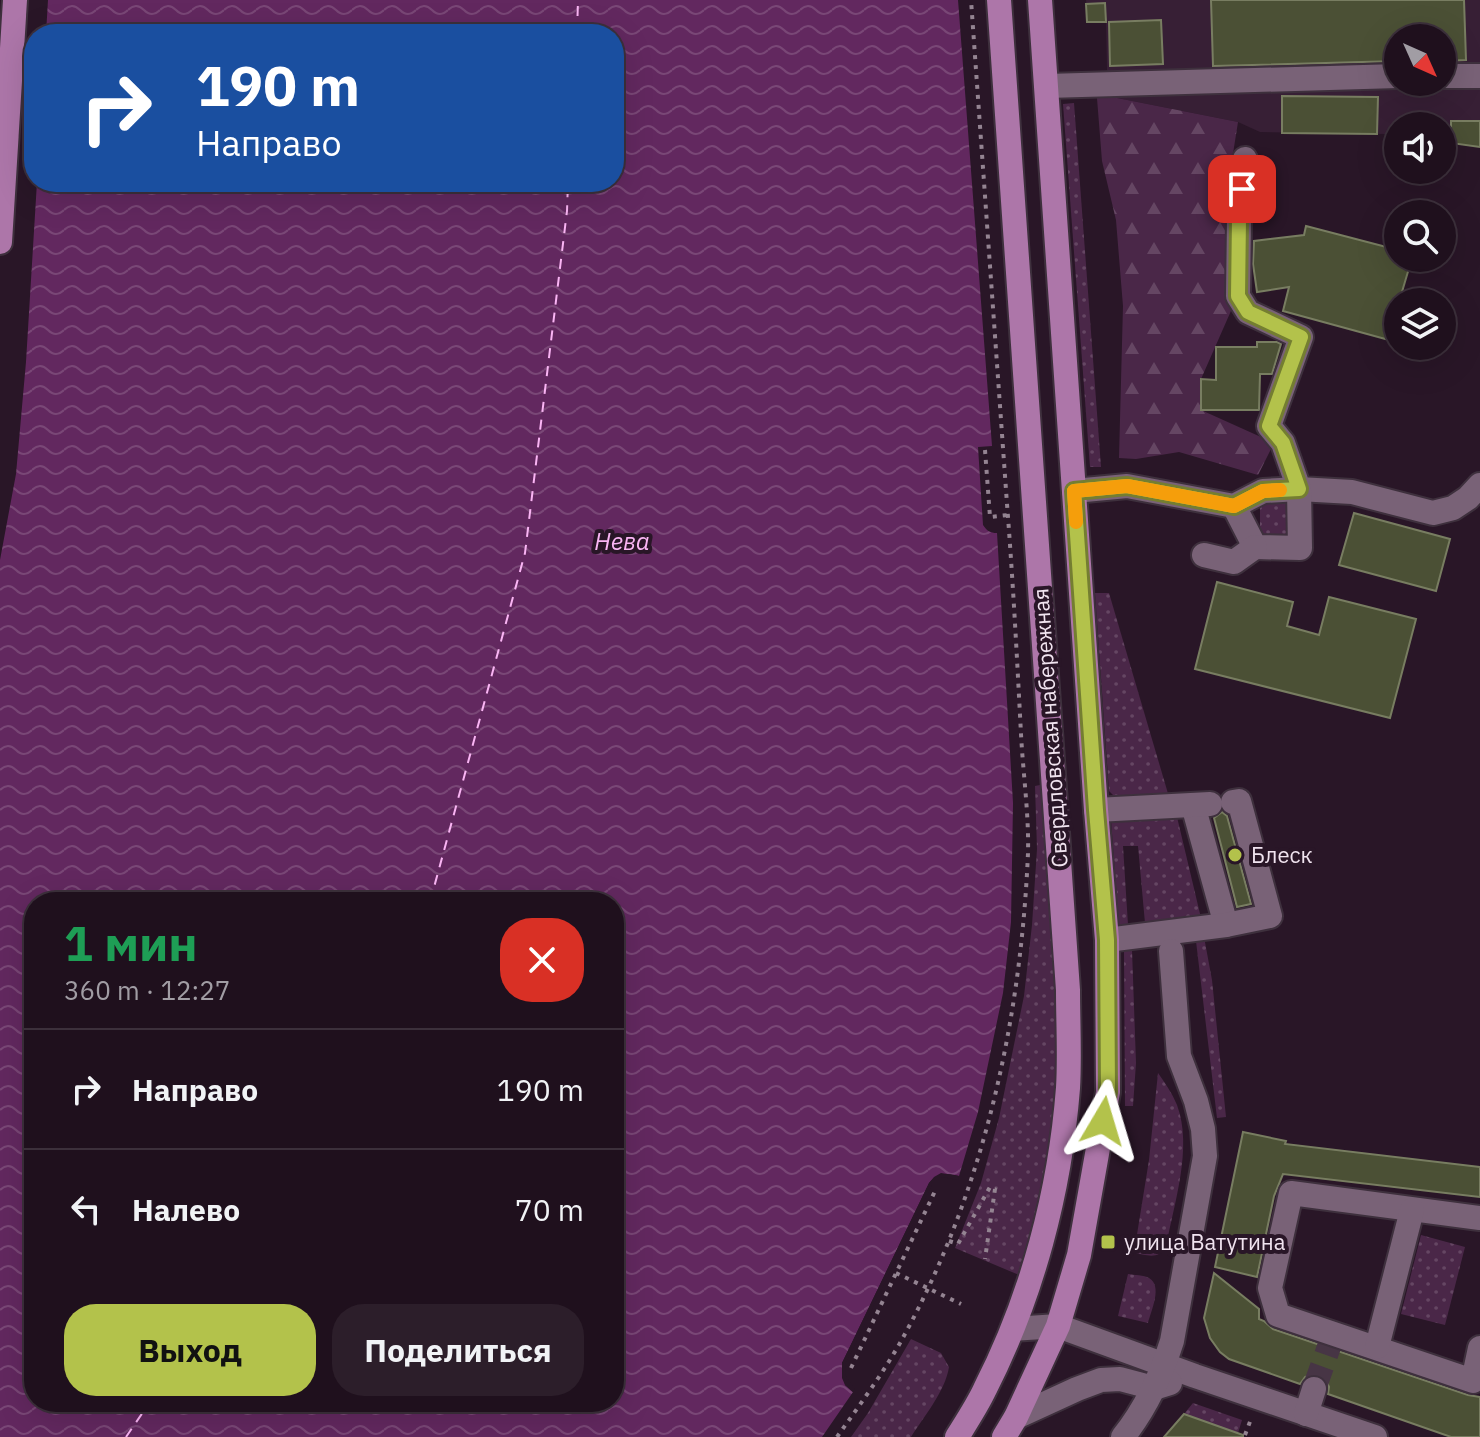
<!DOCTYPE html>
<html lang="ru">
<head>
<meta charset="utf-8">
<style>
	:root { --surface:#1f101d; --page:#2c1e2a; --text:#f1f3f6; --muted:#a19da4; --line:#3c303b; --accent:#b3c24b }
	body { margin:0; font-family:"IBM Plex Sans",sans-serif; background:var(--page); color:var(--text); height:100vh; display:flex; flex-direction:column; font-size:30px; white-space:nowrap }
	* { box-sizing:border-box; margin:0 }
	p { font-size:26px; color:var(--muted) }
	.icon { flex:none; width:44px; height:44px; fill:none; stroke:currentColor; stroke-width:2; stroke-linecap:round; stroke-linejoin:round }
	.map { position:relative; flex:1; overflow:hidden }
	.sheet { position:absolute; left:24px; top:892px; width:600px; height:520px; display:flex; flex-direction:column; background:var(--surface); border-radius:32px; box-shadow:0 8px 32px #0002,0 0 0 2px var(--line) }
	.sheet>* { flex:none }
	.top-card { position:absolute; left:24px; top:24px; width:600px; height:168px; border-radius:32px; box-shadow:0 8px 32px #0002,0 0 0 2px var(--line); background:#1a4fa0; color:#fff; overflow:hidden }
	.needle { width:52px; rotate:135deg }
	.tools { position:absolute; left:1384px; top:24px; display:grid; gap:16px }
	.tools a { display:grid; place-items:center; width:72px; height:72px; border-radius:50%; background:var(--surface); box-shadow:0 8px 32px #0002,0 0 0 2px var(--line); font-size:40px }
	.pin { position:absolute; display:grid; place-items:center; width:68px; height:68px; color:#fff; margin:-34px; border-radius:16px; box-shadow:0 4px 12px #0006 }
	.me { position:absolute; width:88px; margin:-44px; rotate:7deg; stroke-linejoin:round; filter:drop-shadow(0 0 6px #0008) }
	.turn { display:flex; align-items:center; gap:28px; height:168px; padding:0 40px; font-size:36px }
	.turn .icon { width:104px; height:104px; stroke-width:2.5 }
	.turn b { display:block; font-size:56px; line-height:68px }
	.round { display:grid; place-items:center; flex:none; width:84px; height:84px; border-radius:32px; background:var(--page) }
	.summary { display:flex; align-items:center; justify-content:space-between; height:136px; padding:0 40px }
	h1 { font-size:48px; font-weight:700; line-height:60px; color:#1e9e55 }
	.cta { display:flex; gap:16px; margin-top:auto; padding:16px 40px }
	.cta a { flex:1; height:92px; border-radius:32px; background:var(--accent); color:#111; font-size:32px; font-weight:700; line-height:92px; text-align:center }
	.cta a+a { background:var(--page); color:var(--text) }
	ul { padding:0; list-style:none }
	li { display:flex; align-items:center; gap:24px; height:120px; padding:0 40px; border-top:2px solid var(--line) }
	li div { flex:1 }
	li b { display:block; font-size:30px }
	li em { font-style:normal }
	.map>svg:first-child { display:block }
	.built { fill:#371f35; fill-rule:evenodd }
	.green { fill:url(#green-dots) }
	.forest { fill:url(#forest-firs) }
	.water { fill:url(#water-waves); fill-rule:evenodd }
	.pier { fill:#291627 }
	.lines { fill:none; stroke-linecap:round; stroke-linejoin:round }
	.ferry { stroke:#fab5f4; stroke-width:2; stroke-dasharray:10 8; stroke-linecap:butt }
	.building { fill:#4b5035; stroke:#787d61; stroke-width:2 }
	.minor-tunnel { stroke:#473545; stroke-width:24; stroke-dasharray:24 12; stroke-linecap:butt }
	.minor-casing { stroke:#3e303d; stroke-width:28 }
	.major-casing { stroke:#3e303d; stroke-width:28 }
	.path { stroke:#948492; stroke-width:4; stroke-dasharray:4 6; stroke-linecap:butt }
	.minor { stroke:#796277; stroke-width:24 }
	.major { stroke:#ad76a9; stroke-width:24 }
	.route-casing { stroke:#747e31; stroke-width:20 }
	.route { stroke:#b3c24b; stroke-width:14 }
	.slow { stroke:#f59e0b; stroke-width:14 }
	.poi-dot { fill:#b3c24b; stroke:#291627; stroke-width:3 }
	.labels { text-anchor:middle; stroke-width:8; stroke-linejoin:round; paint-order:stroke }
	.street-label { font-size:22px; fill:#f1e4f0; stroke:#291627 }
	.poi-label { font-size:22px; fill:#f1e4f0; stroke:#291627; text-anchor:start }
	.water-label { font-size:24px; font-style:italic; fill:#fab5f4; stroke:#291627 }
</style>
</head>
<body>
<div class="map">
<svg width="1480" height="1437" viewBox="0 0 1480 1437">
	<defs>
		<pattern id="green-dots" width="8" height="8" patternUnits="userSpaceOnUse" patternTransform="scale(2)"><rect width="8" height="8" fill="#4a2748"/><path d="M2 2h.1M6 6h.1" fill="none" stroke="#654663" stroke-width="1.8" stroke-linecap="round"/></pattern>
		<pattern id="forest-firs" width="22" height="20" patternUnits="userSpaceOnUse" patternTransform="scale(2)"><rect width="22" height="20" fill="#4a2748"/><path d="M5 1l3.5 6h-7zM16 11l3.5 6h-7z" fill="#654663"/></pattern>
		<pattern id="water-waves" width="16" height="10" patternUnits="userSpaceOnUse" patternTransform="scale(2)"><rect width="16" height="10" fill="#62285f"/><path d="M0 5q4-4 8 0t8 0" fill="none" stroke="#794776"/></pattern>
	</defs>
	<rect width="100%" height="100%" fill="#291627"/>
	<path class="built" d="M1086,0H1480V147L1442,142V126H1398V136L1384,134L1260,132L1238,122L1112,97L1110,73L1107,70L1106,22H1087ZM1398,38H1442V82H1398Z"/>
	<g class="green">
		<path d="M1074,103L1101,467H1090L1063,104Z"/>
		<rect x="1260" y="504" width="31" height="32"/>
		<path d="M1095,593H1109L1169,797L1117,799L1109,791Z"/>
		<path d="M1045,784C1052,895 1064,1009 1053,1120C1048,1169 1032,1228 1019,1275L955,1248L981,1183L999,1118L1024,996L1032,925L1037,849L1035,786Z"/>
		<path d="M1177,817L1201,918L1145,923L1138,846H1123L1128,925L1119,926L1111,820Z"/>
		<path d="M1204,937L1212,980L1226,1117L1217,1118L1196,941L1132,950L1136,1063L1133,1106H1125L1124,951L1126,948Z"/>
		<path d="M1158,1073C1165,1083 1172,1093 1177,1105C1193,1148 1174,1203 1166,1247C1158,1260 1147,1255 1134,1253L1149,1160Z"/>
		<path d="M1421,1235L1465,1247L1445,1325L1401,1314Z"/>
		<path d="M1128,1274C1134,1275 1144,1275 1149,1278C1163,1286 1151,1311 1148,1323L1118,1316Z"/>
		<path d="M911,1339L941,1353L949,1367C945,1392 924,1416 911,1437H851L868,1413Z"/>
		<path d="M1193,1403L1242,1420L1238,1433L1184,1414Z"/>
	</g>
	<path class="forest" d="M1112,97L1238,122L1231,166L1229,212L1234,304L1201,379V410L1274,443L1258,475L1179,452L1136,459L1119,458L1123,306L1116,220L1102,161L1097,98Z"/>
	<path class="water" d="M48,0H958L992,446L978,447L983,525C987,531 990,533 997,533L1013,803L1011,922L1003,993L978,1112L959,1176C948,1173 937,1173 929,1183L842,1363L845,1385L853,1392L822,1437H0V560L16,474L26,362L37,182H614V34H46ZM34,902H614V1402H34Z"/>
	<path class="pier" d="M941,1173L959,1176L958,1180L942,1177L932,1185L845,1365L846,1376L855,1389L853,1392L845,1385L842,1378V1363L929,1183L934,1177Z"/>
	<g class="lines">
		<g class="ferry">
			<path d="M577,34L578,0"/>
			<path d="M430,902L525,553L567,211L568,182"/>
			<path d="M126,1437L150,1402"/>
		</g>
	</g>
	<g class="building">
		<path d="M1211,0H1464L1466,60L1442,61V38H1398V61L1213,66Z"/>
		<path d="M1105,3L1106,22H1087L1086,4Z"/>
		<path d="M1161,20L1163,64L1110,66L1109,22Z"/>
		<path d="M1282,96L1378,97L1377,134L1282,133Z"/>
		<path d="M1451,121H1480V147L1451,143Z"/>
		<path d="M1306,226L1398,250V258H1412L1399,302H1398L1389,340L1283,311L1289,287L1257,292L1253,264L1254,241L1304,235Z"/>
		<path d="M1257,342H1277L1281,344L1272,374H1260L1259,410H1201V379L1216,380V347H1257Z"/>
		<path d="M1354,513L1450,539L1436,591L1339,565Z"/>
		<path d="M1217,582L1293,602L1287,626L1319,635L1329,597L1416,619L1390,718L1195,669Z"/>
		<path d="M1222,812L1227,816L1251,904L1237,907L1214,818Z"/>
		<path d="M1243,1132L1286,1141L1285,1144L1480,1167V1197L1283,1174L1274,1196L1257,1277L1215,1267Z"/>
		<path d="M1214,1273L1259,1309V1319L1264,1321L1273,1329L1468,1395L1480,1397V1437H1451L1328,1394L1329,1387L1326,1380L1318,1375H1310L1305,1377L1300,1384L1229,1359L1220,1352L1210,1338L1204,1318Z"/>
		<path d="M1184,1414L1243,1435V1437H1164Z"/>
	</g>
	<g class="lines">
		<path class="minor-tunnel" d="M1314,1389L1330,1344"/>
		<g class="minor-casing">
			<g id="minor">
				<path d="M1442,76H1480"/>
				<path d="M1047,86L1398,76"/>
				<path d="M1245,159L1239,219L1238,296L1248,312L1301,337L1269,426L1283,443L1299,489L1352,492L1433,513L1453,508L1468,498L1480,485"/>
				<path d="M1074,491L1127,486L1234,506L1255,547L1300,548L1299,489L1263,491L1234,506"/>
				<path d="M1204,555L1234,562L1255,547"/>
				<path d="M1193,805L1226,925"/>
				<path d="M1096,810L1210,804"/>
				<path d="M1107,940L1226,925L1270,916L1239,801L1233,802"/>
				<path d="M1480,1218L1291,1193L1270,1288L1278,1315L1473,1381L1480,1348"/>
				<path d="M1013,1329L1058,1326L1195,1376L1375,1437"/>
				<path d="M1377,1347L1412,1210"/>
				<path d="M1306,1414L1314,1389"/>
				<path d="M1016,1417L1077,1389L1101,1380L1120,1379L1154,1388L1170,1383"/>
				<path d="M1123,1437C1146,1408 1161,1376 1172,1341L1205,1156L1203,1129L1196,1101L1179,1056L1171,951"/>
			</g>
		</g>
		<g class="major-casing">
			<g id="major">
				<path d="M0,242L15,0"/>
				<path d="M957,1437C967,1421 977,1406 985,1389C1032,1297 1060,1192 1068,1088C1070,1056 1068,1023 1068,990L999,0"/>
				<path d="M1004,1437L1016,1417L1058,1326L1079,1255L1108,1092L1107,940L1096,810L1040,0"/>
			</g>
		</g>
		<g class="path">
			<path d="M985,450L990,517L1008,515"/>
			<path d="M949,1241L958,1244L990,1187L995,1189L985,1259"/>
			<path d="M896,1273L961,1304"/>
			<path d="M851,1368L936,1189"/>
			<path d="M1245,1435L1251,1419"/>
			<path d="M837,1437C861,1403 887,1368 906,1332C985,1186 1021,1018 1028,853C1029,814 1023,773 1021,734C1017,658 1013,581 1007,504C995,336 983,168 971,0"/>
		</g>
		<use href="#minor" class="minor"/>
		<use href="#major" class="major"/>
	</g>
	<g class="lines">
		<g class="route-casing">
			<path id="route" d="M1103,1121L1108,1092L1107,940L1096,810L1074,491L1127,486L1234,506L1263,491L1299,489L1283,443L1269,426L1301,337L1248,312L1238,296L1239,219L1242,189"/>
		</g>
		<use href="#route" class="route"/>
		<path class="slow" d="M1076,522L1074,491L1127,486L1234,506L1263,491L1280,490"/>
	</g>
	<g class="poi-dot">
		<circle cx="1235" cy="855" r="8"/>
		<rect x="1100" y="1234" width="16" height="16" rx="4"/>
	</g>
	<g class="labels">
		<g class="street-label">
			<text transform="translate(1050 728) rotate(-94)" y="8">Свердловская набережная</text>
		</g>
		<g class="poi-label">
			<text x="1251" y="863">Блеск</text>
			<text x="1124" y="1250">улица Ватутина</text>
		</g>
		<g class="water-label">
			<text x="622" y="550">Нева</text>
		</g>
	</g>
</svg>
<div class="tools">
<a><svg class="needle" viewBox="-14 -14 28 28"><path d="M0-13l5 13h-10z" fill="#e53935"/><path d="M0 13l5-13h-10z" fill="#a19da4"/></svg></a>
<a><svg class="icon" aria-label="sound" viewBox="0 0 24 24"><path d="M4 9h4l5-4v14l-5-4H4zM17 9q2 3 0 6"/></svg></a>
<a><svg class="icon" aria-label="search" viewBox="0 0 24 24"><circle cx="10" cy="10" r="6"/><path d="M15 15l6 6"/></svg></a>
<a><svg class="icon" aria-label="layers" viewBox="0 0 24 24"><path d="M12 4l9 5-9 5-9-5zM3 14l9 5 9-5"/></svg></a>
</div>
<div class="pin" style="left:1242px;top:189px;background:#d93025"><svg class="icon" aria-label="arrive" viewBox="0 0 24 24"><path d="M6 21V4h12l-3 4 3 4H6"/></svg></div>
<svg class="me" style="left:1103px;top:1121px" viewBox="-20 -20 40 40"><path d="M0-17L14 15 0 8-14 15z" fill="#b3c24b" stroke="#fff" stroke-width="4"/></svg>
<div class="top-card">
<div class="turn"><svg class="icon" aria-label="right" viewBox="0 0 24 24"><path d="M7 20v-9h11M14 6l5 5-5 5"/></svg><div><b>190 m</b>Направо</div></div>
</div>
<section class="sheet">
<div class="summary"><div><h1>1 мин</h1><p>360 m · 12:27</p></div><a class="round" style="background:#d93025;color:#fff"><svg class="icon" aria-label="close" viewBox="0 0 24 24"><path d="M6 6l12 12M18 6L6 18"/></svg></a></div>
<ul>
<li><svg class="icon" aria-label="right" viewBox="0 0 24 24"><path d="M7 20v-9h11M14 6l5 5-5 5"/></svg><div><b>Направо</b></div><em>190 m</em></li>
<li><svg class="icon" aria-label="left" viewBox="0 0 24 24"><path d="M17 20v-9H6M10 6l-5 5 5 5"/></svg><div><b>Налево</b></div><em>70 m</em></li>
</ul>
<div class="cta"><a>Выход</a><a>Поделиться</a></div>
</section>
</div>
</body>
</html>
